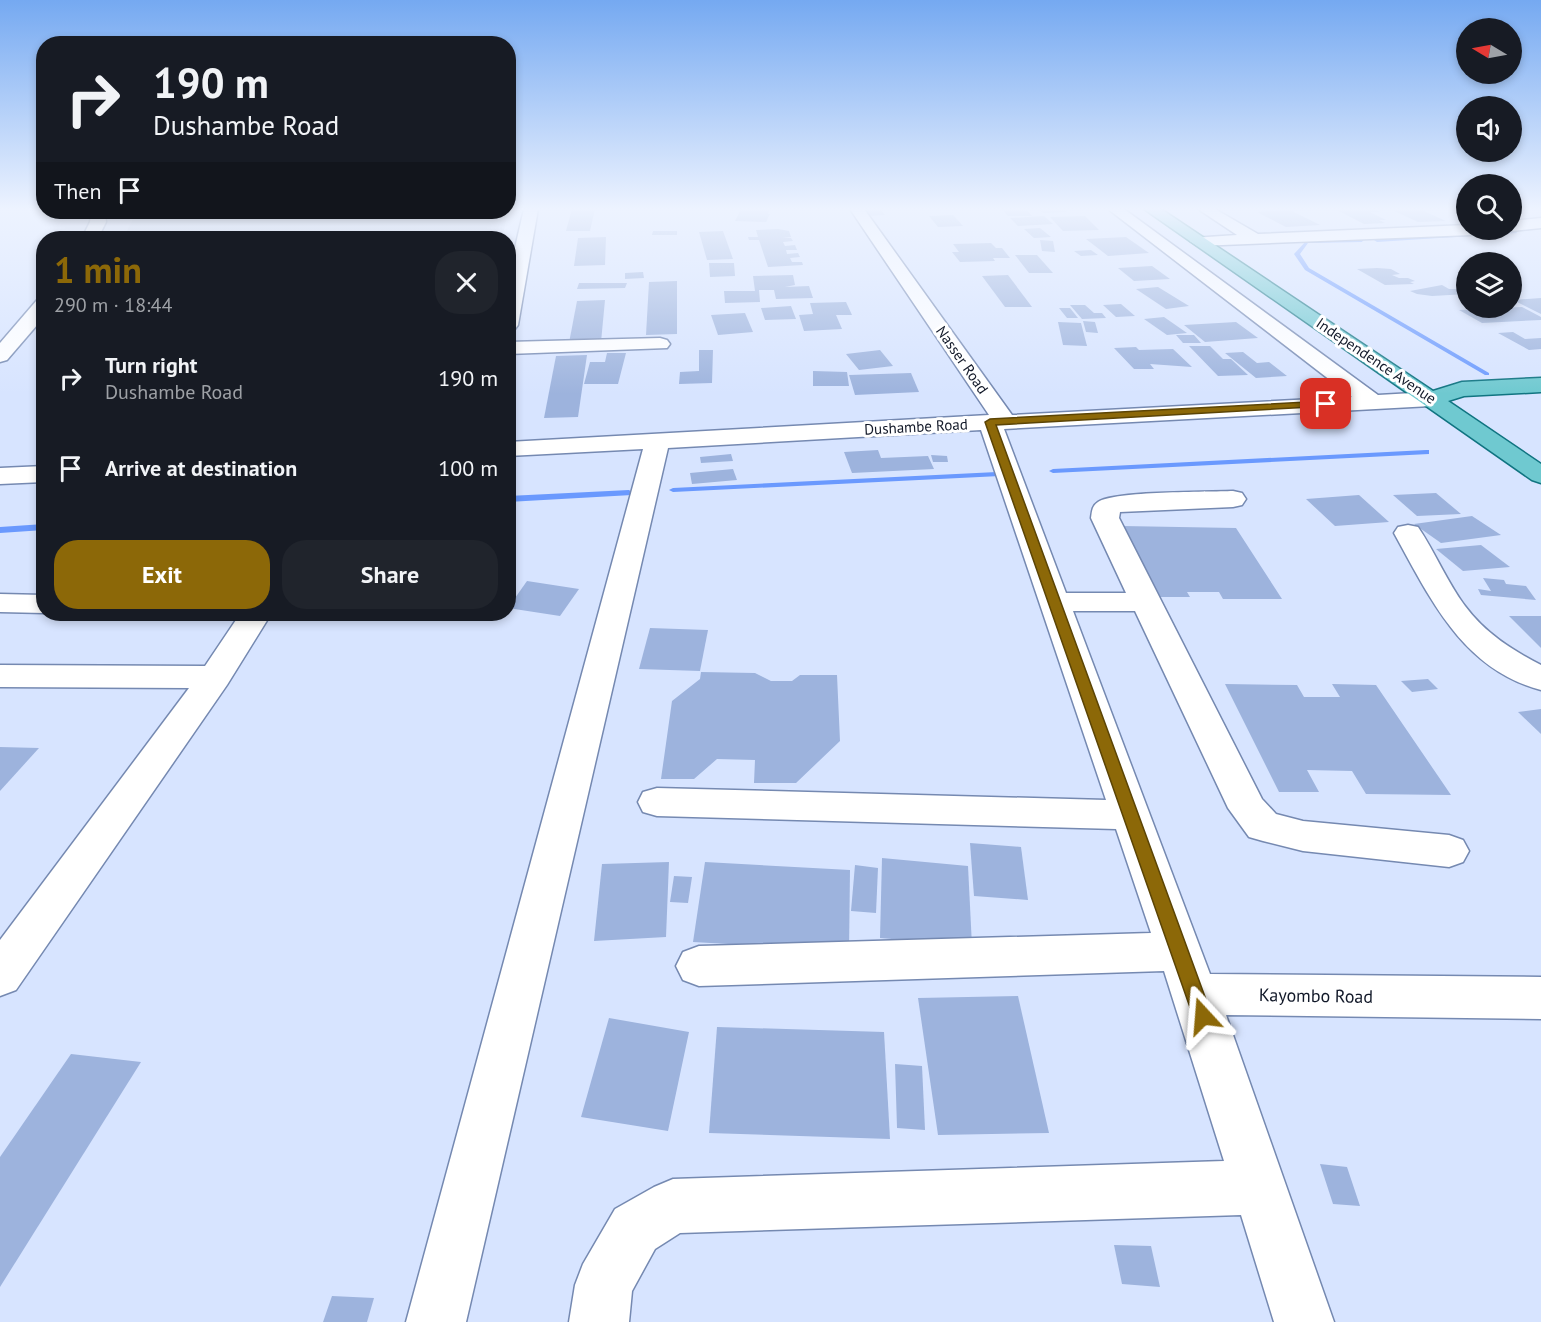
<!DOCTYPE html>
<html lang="en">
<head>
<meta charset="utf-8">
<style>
	:root { --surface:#171b24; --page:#20242c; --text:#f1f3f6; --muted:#9ea1a6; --accent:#8c6808 }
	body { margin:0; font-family:"PT Sans",sans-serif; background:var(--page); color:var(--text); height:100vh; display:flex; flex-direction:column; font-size:22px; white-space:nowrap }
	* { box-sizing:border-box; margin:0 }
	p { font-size:20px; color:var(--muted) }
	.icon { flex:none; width:33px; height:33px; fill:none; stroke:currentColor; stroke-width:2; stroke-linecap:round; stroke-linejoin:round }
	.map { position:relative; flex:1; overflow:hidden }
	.panel { position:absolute; left:36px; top:231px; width:480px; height:390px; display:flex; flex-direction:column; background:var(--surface); border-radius:24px; box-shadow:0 3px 9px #0003 }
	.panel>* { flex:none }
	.banner { position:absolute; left:36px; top:36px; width:480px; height:183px; border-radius:24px; box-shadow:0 3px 9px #0003; background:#171b24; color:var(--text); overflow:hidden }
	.needle { width:39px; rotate:280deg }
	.controls { position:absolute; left:1456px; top:18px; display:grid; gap:12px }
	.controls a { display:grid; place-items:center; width:66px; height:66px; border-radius:50%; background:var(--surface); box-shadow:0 3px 9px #0003; font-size:30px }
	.pin { position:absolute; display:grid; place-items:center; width:51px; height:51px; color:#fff; margin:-26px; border-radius:12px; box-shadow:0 3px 9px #0006 }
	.me { position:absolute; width:66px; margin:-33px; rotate:341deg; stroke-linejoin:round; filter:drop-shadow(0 0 4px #0008) }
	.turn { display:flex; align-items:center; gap:21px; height:126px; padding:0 18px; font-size:27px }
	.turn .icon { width:78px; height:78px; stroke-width:2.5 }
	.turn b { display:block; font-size:42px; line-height:51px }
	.then { display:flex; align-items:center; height:57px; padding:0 18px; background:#0003; gap:12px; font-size:22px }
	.round { display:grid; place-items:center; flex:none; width:63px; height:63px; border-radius:24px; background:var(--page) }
	.summary { display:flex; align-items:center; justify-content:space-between; height:102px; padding:0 18px }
	h1 { font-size:36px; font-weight:700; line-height:45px; color:var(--accent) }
	.primary-button { display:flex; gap:12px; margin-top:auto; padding:12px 18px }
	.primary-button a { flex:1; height:69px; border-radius:24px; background:var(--accent); color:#fff; font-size:24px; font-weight:700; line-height:69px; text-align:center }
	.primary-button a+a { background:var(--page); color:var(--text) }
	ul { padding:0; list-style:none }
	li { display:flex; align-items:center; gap:18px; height:90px; padding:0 18px }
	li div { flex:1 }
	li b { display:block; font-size:22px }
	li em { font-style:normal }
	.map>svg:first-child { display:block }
	.built { fill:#c5d3f1 }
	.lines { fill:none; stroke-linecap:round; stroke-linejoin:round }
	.stream { fill:#6a99fe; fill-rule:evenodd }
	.building { fill:#9db3dd }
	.minor-casing { stroke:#7589b1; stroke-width:3 }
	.major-casing { stroke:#107481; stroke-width:3 }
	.minor { fill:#fff; fill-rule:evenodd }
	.major { fill:#6fc9d0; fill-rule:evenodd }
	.route { fill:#8c6808; stroke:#5b4405; stroke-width:1.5 }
	.labels { text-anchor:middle; stroke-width:6; stroke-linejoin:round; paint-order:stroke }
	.far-street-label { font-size:15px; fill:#111828; stroke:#fff }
	.street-label { font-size:18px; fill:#111828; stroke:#fff }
</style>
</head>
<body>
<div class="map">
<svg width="1541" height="1322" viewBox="0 0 1541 1322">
	<rect width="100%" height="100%" fill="#d7e4ff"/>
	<path class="built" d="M137,212H508L502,238H123Z"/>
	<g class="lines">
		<g class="stream">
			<path d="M1541,226V228L1524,231L1522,230Z"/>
			<path d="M1515,230L1517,233L1377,242L1374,240L1377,238Z"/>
			<path d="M1364,239L1362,242L1308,243L1300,254L1309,268L1489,373V375H1485L1305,270L1294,254L1307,240Z"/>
			<path d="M1426,450H1429V454L1053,473L1049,471L1053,469Z"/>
			<path d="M997,472L1001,474L1000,476L673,492L669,490L673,488Z"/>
			<path d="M629,490L633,493L632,495L508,502V496Z"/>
			<path d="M44,524V530L0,533V527Z"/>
		</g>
	</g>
	<g class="building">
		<path d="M572,209H595L590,231H566Z"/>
		<path d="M741,209H770L768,214H770L766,222L735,221Z"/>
		<path d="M861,209H880L885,215L867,216Z"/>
		<path d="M1002,209L1028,211L1032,216H1008Z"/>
		<path d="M1038,209H1064L1067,212L1043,213Z"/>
		<path d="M1335,209H1374L1380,212H1370L1386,220H1379L1385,223L1364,224Z"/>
		<path d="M1390,209H1419L1446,221L1418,222Z"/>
		<path d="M1290,210L1320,225L1286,227L1257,212Z"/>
		<path d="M953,215L963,226L938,227L929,216Z"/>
		<path d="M1044,216L1053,224L1018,226L1010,218Z"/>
		<path d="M1085,216L1099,230L1063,231L1050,217Z"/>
		<path d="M1040,228L1051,237L1034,238L1024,229Z"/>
		<path d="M778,229L789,231L791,237L782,238H791L793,241L783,242L785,246L795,245L797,250H786L787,254L798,253L800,257L790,258L792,262H802L803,265L768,267L759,240H749L748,237H758L756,230Z"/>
		<path d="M653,231H677V235H652Z"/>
		<path d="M723,231L733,259L707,260L699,232Z"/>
		<path d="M606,237L605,265L574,266L578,238Z"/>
		<path d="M1126,237L1149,253L1108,256L1086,239Z"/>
		<path d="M1040,240L1053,241L1055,252L1042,251Z"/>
		<path d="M991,243L996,248H1002L1010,258H993L995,261L960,262L952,252H959L953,244Z"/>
		<path d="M1091,250L1098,255L1081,256L1074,251Z"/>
		<path d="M1015,255H1037L1053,273H1029Z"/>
		<path d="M709,263H734L735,276L710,277Z"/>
		<path d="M1152,266L1170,279L1134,281L1118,268Z"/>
		<path d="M1377,268L1391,269L1400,274L1392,275L1399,278H1408L1415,281L1410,282L1414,284L1385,285L1357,269Z"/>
		<path d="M643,272L644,278L625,279V273Z"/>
		<path d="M793,275L795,285L785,287L809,286L813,298L776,299L774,290H759L760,302L725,303L724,291H755L753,276Z"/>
		<path d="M1008,275L1032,307H1005L982,276Z"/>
		<path d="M677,281V334L646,335L649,282Z"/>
		<path d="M579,283H627L625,288L577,289Z"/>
		<path d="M1442,285L1449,289H1458L1467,294L1432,296L1417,294L1410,291Z"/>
		<path d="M1158,287L1189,306L1166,309L1136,289Z"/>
		<path d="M1541,298V314L1513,300Z"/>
		<path d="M605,300L601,342L569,343L577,301Z"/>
		<path d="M846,302L852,315H836L842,329L804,331L799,315L813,314L810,303Z"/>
		<path d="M1121,304L1135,316L1116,317L1103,305Z"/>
		<path d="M1070,305H1085L1094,313H1102L1106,318L1082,319Z"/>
		<path d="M791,306L796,319L765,320L761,308Z"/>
		<path d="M1522,307L1541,317V320L1482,323L1459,310Z"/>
		<path d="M1059,308H1070L1078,318H1067Z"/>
		<path d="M745,313L753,332L718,335L711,315Z"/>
		<path d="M1164,317L1187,333L1167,335L1144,319Z"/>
		<path d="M1083,321L1095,322L1098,333L1086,332Z"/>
		<path d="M1058,322L1081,323L1087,346L1063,345Z"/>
		<path d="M1236,322L1258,338L1205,342L1184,325Z"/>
		<path d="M1513,332L1525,339L1541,338V349L1529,350L1498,333Z"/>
		<path d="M1176,335H1194L1201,343H1183Z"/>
		<path d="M1189,346H1210L1223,359H1231L1248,375L1218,376Z"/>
		<path d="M1136,347L1139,350L1173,349L1192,367L1150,364L1154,369H1134L1114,348Z"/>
		<path d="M699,350H713L712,383L679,384L680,372L699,371Z"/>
		<path d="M880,350L893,366L859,370L846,354Z"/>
		<path d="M1243,352L1257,363L1269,362L1287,376L1256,378L1225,353Z"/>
		<path d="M607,353H626L618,384H584L590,362H605Z"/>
		<path d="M587,355L578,417L544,418L556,356Z"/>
		<path d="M813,371L847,372L849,386H813Z"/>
		<path d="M911,373L919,392L855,395L849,375Z"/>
		<path d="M878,450L881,458L928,456L934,469L852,473L844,452Z"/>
		<path d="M731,454L733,461L701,463L700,457Z"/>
		<path d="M931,455L947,456L948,462H933Z"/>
		<path d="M733,469L737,480L692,484L690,473Z"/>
		<path d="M1436,493L1461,514L1417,516L1393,495Z"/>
		<path d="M1359,495L1389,522L1335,526L1306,499Z"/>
		<path d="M1472,516L1501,535L1441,543L1414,524Z"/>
		<path d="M1122,526L1236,528L1282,599H1223L1219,592H1187L1190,597H1156Z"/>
		<path d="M1481,545L1510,567L1463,571L1436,549Z"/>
		<path d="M1483,578L1504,580L1506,584L1526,586L1536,600L1481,595L1478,589L1491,591Z"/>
		<path d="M527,581L579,589L560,616L508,608Z"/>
		<path d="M1509,616H1541V648Z"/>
		<path d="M650,628L708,630L700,671L639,669Z"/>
		<path d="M701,672L755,673L771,681H792L800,675H837L840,741L796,783H754L755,760L717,759L694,779H661L672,701L700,679Z"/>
		<path d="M1428,679L1438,689L1412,692L1401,681Z"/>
		<path d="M1225,684L1297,685L1304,697H1340L1332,684L1376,685L1451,795L1366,794L1352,771L1307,770L1319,792H1279Z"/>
		<path d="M1541,709V734L1518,712Z"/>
		<path d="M0,747L39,748L0,791Z"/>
		<path d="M970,843L1021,847L1028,900L974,896Z"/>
		<path d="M882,858L968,866L972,946L880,938Z"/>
		<path d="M669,862L666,937L594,941L602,864Z"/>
		<path d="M705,862L850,870L849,951L693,942Z"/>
		<path d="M855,865L878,868L876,913L851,911Z"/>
		<path d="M674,876L692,877L688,903L670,902Z"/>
		<path d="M1018,996L1049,1133L938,1135L918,998Z"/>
		<path d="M609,1018L689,1032L668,1131L581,1117Z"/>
		<path d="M717,1027L884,1032L890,1139L709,1133Z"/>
		<path d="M71,1054L141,1062L0,1287V1157Z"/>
		<path d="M895,1064L922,1066L925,1130L897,1128Z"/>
		<path d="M1320,1164L1347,1167L1360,1206L1333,1204Z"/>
		<path d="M1114,1245L1151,1246L1160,1287L1122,1284Z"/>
		<path d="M332,1296L374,1298L367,1322H323Z"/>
	</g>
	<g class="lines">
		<g class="minor-casing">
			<g id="minor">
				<path d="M524,209H538L518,325L515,329L508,331V278Z"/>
				<path d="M850,209H864L1012,415L1352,397L1108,209H1124L1378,395L1431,392L1439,394L1442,399L1439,404L1431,406L1004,429L1066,593H1126L1091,518C1092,511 1092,506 1098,502C1114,491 1208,492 1233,491L1242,493L1246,499L1242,505L1233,507L1120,512L1119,518L1262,799L1276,814L1303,821L1449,835L1463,840L1469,851L1463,862L1449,867L1303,851L1263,841L1249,837L1228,808L1135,611H1073L1210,974L1541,977V1019L1226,1015L1334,1322H1274L1241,1215L680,1233L655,1249L632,1291L629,1322H569L575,1285L583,1264L615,1209L654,1187L673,1179L1224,1161L1164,971L699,986L683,980L676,966L683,952L699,946L1151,933L1116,829L657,816L643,812L638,802L643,792L657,788L1106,800L981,430L668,448L466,1322H406L643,449L508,456V442L989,415Z"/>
				<path d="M1198,209H1215L1258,234L1467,225V230H1479L1471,235L1198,246L1190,241L1192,238L1237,235Z"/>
				<path d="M91,212H105L106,222L98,238H82L90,222Z"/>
				<path d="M1541,218V228L1512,231L1507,230H1512V221Z"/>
				<path d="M44,299V317L7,360L0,362V343L37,300Z"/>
				<path d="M660,338L667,340L670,344L667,348L508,354V342Z"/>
				<path d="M44,466V482L0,484V468Z"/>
				<path d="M1408,525L1418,527C1435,552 1447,582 1465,606C1485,633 1512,650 1541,665V690C1462,669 1430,598 1394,533L1398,527Z"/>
				<path d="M0,594L44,595V613L0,612Z"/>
				<path d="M240,614H271L227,685L16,990L0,996V940L189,688L0,687V665L205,666Z"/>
			</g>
		</g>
		<g class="major-casing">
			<path id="major" d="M1144,209H1161L1433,391L1462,382L1541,378V392L1464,396L1448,401L1541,464V483L1532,480Z"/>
		</g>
		<use href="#minor" class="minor"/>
		<use href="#major" class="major"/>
	</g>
	<linearGradient id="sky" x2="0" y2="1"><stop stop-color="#75a9f1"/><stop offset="0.53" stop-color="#edf3ff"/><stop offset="1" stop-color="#edf3ff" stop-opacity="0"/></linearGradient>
	<rect width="1541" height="394" fill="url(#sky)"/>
	<path class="route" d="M1326,401L1329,402V406L996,425L1212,1016L1209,1022L1203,1025L1196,1022L1193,1016L985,422L990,419Z"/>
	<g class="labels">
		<g class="far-street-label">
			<text transform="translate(962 360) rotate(55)" y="5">Nasser Road</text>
			<text transform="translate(1376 361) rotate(34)" y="5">Independence Avenue</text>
			<text transform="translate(916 427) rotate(-3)" y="5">Dushambe Road</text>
		</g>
		<g class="street-label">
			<text transform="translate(1316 996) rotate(1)" y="6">Kayombo Road</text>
		</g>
	</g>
</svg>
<div class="controls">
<a><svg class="needle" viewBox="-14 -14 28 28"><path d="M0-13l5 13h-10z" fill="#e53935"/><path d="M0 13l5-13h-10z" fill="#9ea1a6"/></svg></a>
<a><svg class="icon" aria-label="sound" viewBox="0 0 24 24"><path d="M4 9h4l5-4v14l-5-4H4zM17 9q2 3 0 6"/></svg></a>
<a><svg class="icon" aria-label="search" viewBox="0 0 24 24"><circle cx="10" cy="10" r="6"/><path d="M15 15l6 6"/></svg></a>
<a><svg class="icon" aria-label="layers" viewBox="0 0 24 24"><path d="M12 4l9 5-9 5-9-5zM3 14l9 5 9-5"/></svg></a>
</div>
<div class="pin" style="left:1326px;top:404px;background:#d93025"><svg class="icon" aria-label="arrive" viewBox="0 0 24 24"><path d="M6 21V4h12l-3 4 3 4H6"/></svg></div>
<svg class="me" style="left:1203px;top:1016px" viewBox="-20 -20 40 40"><path d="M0-17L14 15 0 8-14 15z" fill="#8c6808" stroke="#fff" stroke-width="4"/></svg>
<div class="banner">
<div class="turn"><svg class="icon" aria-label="right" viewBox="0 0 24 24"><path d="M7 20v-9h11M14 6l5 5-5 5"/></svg><div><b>190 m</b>Dushambe Road</div></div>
<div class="then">Then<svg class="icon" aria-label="arrive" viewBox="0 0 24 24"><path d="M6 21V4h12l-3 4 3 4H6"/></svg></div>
</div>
<section class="panel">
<div class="summary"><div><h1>1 min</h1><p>290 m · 18:44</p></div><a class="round"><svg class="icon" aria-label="close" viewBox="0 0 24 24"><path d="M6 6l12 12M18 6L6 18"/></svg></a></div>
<ul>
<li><svg class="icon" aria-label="right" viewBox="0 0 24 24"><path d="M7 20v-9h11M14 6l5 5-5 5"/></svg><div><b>Turn right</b><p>Dushambe Road</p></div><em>190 m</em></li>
<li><svg class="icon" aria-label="arrive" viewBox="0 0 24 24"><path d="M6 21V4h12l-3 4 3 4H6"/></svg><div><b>Arrive at destination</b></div><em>100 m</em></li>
</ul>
<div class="primary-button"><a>Exit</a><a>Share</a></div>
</section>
</div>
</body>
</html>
